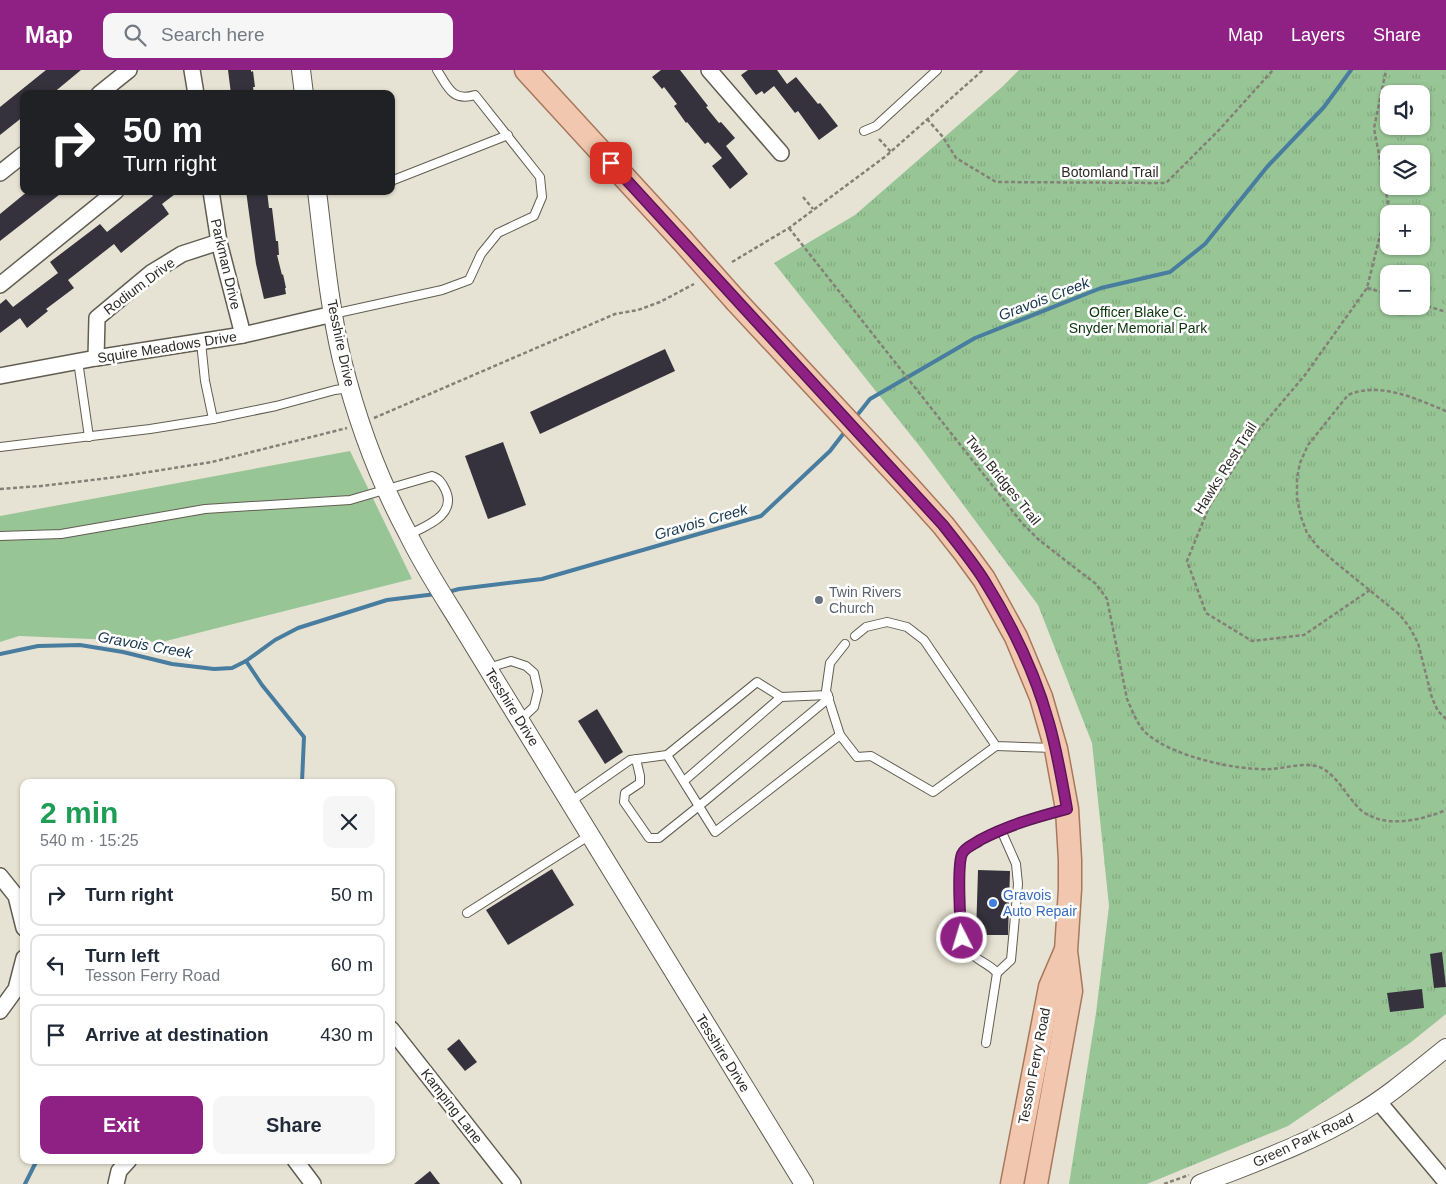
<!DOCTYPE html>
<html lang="en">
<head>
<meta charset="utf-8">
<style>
	:root { --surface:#fff; --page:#f6f6f7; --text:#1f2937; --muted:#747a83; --line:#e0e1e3; --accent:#8f2184 }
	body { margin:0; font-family:Arial,sans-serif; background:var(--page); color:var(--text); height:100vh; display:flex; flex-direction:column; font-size:19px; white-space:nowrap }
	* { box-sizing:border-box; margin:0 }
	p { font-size:16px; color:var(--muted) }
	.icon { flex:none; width:28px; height:28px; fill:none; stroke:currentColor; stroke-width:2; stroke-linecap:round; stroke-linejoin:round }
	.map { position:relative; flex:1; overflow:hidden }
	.details { position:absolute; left:20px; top:709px; width:375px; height:385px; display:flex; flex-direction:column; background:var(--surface); border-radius:10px; box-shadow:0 1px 4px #0004 }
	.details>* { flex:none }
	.top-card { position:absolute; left:20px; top:20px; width:375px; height:105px; border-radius:10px; box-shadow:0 1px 4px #0004; background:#202124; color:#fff; overflow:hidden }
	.controls { position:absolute; left:1380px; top:15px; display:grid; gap:10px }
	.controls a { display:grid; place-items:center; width:50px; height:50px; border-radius:10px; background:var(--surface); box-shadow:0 1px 4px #0004; font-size:25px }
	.pin { position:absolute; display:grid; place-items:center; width:42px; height:42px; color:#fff; margin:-21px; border-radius:10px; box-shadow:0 2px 8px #0006 }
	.me { position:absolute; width:55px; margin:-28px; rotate:355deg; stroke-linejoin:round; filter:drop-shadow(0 0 4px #0008) }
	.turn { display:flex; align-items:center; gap:18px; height:105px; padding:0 20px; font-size:22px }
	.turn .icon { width:65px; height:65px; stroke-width:2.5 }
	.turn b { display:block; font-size:35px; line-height:42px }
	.round { display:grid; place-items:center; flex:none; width:52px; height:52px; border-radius:10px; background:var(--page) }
	.headline { display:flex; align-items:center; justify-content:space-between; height:85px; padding:0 20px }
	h1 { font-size:30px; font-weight:700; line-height:38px; color:#1e9e55 }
	.cta { display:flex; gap:10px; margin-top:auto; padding:10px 20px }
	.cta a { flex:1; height:58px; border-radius:10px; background:var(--accent); color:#fff; font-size:20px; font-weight:700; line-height:58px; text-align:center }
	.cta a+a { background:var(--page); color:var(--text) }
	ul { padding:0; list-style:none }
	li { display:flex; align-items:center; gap:15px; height:62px; margin:0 10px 8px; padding:0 10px; border:2px solid var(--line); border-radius:10px }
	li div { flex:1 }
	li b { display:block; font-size:19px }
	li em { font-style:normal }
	header { display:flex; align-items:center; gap:30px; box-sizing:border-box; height:70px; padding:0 25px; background:var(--accent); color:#fff }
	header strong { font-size:24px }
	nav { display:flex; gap:28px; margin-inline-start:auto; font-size:18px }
	.search { width:350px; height:45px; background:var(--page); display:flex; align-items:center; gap:12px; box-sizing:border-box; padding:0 18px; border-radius:10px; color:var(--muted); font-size:19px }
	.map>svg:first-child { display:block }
	.grass { fill:url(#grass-tufts); fill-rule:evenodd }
	.pitch { fill:#98c596 }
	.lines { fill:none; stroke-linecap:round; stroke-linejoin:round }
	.stream { stroke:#487d9f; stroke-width:4 }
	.building { fill:#35323d }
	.service-casing { stroke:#625d51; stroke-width:10 }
	.minor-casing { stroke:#625d51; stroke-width:18 }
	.tertiary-casing { stroke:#625d51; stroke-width:20 }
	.primary-casing { stroke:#a8785c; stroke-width:25 }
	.path { stroke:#838077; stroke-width:2.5; stroke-dasharray:4 2.5; stroke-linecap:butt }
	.service { stroke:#fff; stroke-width:8 }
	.minor { stroke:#fff; stroke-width:15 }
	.tertiary { stroke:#fff; stroke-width:18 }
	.primary { stroke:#f2c7af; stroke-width:22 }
	.primary-bridge-casing { stroke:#a8785c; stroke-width:25; stroke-linecap:butt }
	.primary-bridge { stroke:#f2c7af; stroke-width:22 }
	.route-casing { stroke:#5d1556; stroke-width:12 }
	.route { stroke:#8f2184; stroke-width:9 }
	.worship-dot { fill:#6b7280; stroke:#fff; stroke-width:2 }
	.shop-dot { fill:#3f7fe0; stroke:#fff; stroke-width:2 }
	.labels { text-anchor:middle; stroke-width:5; stroke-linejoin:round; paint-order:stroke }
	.street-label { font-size:14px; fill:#2d2b26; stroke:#fff }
	.park-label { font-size:14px; fill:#0a350c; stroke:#fff }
	.worship-label { font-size:14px; fill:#5b616d; stroke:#fff; text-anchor:start }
	.shop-label { font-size:14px; fill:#366cbe; stroke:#fff; text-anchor:start }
	.water-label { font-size:15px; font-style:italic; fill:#17384e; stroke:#fff }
</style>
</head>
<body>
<header>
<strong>Map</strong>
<div class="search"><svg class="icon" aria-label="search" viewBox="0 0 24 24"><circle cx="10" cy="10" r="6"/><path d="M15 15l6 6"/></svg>Search here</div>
<nav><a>Map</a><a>Layers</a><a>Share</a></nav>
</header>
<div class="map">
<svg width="1446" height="1114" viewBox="0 0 1446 1114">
	<defs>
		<pattern id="grass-tufts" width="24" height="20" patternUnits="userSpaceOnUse" patternTransform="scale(1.25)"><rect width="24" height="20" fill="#98c596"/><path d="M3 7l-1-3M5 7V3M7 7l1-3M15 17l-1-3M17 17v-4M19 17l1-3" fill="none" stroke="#83a981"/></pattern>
	</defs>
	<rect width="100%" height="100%" fill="#e7e3d4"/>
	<path class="grass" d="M1019,0H1446V944L1410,973L1288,1056L1147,1114H1069L1096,943L1109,836L1092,673L1038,535L921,378L774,193L855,145L1002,17ZM1389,24H1421V56H1389ZM1389,84H1421V116H1389ZM1389,144H1421V176H1389ZM1389,204H1421V236H1389Z"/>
	<path class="pitch" d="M350,381L412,509L162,572L19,566L0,572V446Z"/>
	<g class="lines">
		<g class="stream">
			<path d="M855,348L870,329L975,268L1101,218L1170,202L1205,174L1267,97L1324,37L1351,0"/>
			<path d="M448,522L459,519L542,509L761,446L830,381L847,359"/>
			<path d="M0,584L38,576L80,575L123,582L172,594L214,599L232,598L246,591L275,570L298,558L387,530L436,524"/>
			<path d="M246,591L262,615L304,667L302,712"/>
			<path d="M25,1114L37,1090"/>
		</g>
	</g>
	<g class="building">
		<path d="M46,0H81L52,24H24V46L0,65V37Z"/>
		<path d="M228,0H251V2L253,1L255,17H253L254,24H231Z"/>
		<path d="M661,0H680L708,36L706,37L719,53L721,52L735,68L726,76L748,104L730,119L712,96L722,88L708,72L705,74L687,52L686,53L674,36L677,34L664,17L662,19L652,7Z"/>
		<path d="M748,0H777L787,14L796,7L818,34L820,33L838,56L819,70L798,41L795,43L774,16L764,24L762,21L756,25L741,5Z"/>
		<path d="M28,121H64L0,171V144Z"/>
		<path d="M149,121H179L162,134L169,144L121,183L114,174L68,210L74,218L46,239L48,241L27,258L20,248L0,263V234L6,229L13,237L58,203L50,192L100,154L107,162L153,126Z"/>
		<path d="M246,121H267L269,138H272L276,171H278L279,185H277L282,205L283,204L286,218H285L286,224L264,229L256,194Z"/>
		<path d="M665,279L675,301L540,364L530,342Z"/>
		<path d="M503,372L526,435L488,449L465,386Z"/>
		<path d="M597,639L623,682L605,694L578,651Z"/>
		<path d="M552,799L574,835L508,875L486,840Z"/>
		<path d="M978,800L1010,801L1008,865H976Z"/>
		<path d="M1442,882L1446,917L1434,918L1430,884Z"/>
		<path d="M1422,919L1424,938L1390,942L1387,923Z"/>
		<path d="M459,969L477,992L465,1001L447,979Z"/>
		<path d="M430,1101L440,1114H414Z"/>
	</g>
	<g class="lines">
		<g class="service-casing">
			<g id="service">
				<path d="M864,61L876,56L937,0"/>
				<path d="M391,111L508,65"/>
				<path d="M333,244L442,220L469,210L481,184L498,163L534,146L542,127L540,107L475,25C452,32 448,17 437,0"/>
				<path d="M201,272L205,311L213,349L276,336L335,320L350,318"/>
				<path d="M78,291L89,367"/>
				<path d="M0,377L150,359L213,349"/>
				<path d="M0,466L61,464L205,439L350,430L432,406C439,408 442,413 445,419C458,445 426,456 408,465"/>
				<path d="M855,566L866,557L887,552L907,557L924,570L996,676L1054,678"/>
				<path d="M845,574L830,593L826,621L840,665L857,687L871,686L933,722L996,676"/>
				<path d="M488,598L511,591L526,596L534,603L538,621L534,637L520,650"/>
				<path d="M667,685L715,762L840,665"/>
				<path d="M636,689L640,706V713L625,723L624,732L649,768H659L699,736L829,628"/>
				<path d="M684,711L781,627"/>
				<path d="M570,732L630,690L667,685L757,612L781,627L828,625"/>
				<path d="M467,843L590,765"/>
				<path d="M997,903L1011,890L1018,814L1016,794L1001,760"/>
				<path d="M986,973L997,903C988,892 976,892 968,879C958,864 960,845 960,827C960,817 957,791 963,782C967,777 974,774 979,771C1007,755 1034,748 1065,739"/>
			</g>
		</g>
		<g class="minor-casing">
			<g id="minor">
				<path d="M192,0L196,24"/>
				<path d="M709,0L781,83"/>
				<path d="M99,24L129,0"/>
				<path d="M0,103L24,84"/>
				<path d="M211,121L219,172L243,265"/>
				<path d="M0,215L116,121"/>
				<path d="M96,288L97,248L151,203L182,184L219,172"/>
				<path d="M0,306L96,288L243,265L333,244"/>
				<path d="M0,806L16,826L24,858"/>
				<path d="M0,941L16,919L24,888"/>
				<path d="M391,959L513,1114"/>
				<path d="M1378,1031L1446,1112"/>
				<path d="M295,1090L313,1114"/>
				<path d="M116,1114L119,1101L129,1090"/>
			</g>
		</g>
		<g class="tertiary-casing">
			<g id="tertiary">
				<path d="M301,0L304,24"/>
				<path d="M317,121C324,178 329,235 342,290C357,351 379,410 408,464C423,495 442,524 460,553L804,1114"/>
				<path d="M1200,1114C1253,1093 1308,1074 1358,1044C1389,1026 1417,1001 1446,978"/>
			</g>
		</g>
		<g class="primary-casing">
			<g id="primary">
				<path d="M526,0L681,169"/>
				<path d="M736,231L908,416L943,455L965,483L984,509L1016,567L1041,627L1056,679L1067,739L1070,790V819L1066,881L1071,921L1036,1114"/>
				<path d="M1012,1114L1050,917L1065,882"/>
			</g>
		</g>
		<g class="path">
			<path d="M927,49L943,67L956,88L996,112L1166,113L1219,60L1273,0"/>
			<path d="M879,69L891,82"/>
			<path d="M803,127L813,139"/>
			<path d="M789,158L1022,453L1039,470L1096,514L1107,529L1127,629C1132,640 1137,654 1145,662C1170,686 1237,701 1271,699C1286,698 1301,693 1316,696C1329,699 1340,714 1347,724C1352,730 1356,736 1362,741C1385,759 1422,750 1446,740"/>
			<path d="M732,192L789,158L886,86L983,0"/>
			<path d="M1367,218L1389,224"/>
			<path d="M1421,234L1446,242"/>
			<path d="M1446,341C1416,329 1380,311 1348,325L1308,375L1300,393L1297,408V428L1301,447L1307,463L1317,476L1335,492L1400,545L1410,558L1418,573L1432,628L1438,641L1446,649"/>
			<path d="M374,348L615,244L638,240L660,232L694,214"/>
			<path d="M0,419L41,416L117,407L212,392L347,358"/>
			<path d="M1370,520L1304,565L1252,571L1206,543L1187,491L1209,437L1256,363L1305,305L1367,218L1388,133L1374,58L1386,0"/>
			<path d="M1164,1114L1189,1105"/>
		</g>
		<use href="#service" class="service"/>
		<use href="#minor" class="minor"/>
		<use href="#tertiary" class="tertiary"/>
		<use href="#primary" class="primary"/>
		<g class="primary-bridge-casing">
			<path id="primary-bridge" d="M681,169L736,231"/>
		</g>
		<use href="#primary-bridge" class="primary-bridge"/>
	</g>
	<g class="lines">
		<g class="route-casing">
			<path id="route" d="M611,93L943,455C957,473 972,491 984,510C1012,555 1035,602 1049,653C1057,681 1062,710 1067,739C1037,747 1008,755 980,770C975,774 965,777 962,784C957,796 960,853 962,868"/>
		</g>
		<use href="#route" class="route"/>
	</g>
	<circle class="worship-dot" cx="819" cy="530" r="5"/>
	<circle class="shop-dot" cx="993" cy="833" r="5"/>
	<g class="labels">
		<g class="street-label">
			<text x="1110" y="107">Botomland Trail</text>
			<text transform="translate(226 194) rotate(77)" y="5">Parkman Drive</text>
			<text transform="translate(139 216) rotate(-37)" y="5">Rodium Drive</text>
			<text transform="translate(341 273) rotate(78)" y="5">Tesshire Drive</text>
			<text transform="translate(167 277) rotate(-9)" y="5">Squire Meadows Drive</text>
			<text transform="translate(1225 398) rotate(-58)" y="5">Hawks Rest Trail</text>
			<text transform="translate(1003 410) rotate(51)" y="5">Twin Bridges Trail</text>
			<text transform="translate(512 637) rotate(58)" y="5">Tesshire Drive</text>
			<text transform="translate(723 983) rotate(58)" y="5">Tesshire Drive</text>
			<text transform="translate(1034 996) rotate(-79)" y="5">Tesson Ferry Road</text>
			<text transform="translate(452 1036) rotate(52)" y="5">Kamping Lane</text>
			<text transform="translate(1303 1070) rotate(-25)" y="5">Green Park Road</text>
		</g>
		<g class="park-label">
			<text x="1138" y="247">Officer Blake C.<tspan x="1138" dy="16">Snyder Memorial Park</tspan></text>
		</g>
		<g class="worship-label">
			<text x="829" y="527">Twin Rivers<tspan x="829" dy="16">Church</tspan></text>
		</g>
		<g class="shop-label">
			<text x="1003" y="830">Gravois<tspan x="1003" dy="16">Auto Repair</tspan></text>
		</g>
		<g class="water-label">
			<text transform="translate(1044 229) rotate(-21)" y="5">Gravois Creek</text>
			<text transform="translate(701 452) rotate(-16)" y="5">Gravois Creek</text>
			<text transform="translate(145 575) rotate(10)" y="5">Gravois Creek</text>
		</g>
	</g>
</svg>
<div class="controls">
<a><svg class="icon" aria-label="sound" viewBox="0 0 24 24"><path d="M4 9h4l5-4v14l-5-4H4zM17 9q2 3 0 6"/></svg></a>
<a><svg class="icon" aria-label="layers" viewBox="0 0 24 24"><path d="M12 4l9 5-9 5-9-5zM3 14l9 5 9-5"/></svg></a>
<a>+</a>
<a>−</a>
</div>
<div class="pin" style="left:611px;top:93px;background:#d93025"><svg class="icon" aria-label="arrive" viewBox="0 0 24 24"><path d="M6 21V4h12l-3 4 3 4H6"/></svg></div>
<svg class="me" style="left:962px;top:868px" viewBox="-20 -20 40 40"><circle r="17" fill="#8f2184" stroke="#fff" stroke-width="3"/><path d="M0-11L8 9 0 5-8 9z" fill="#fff"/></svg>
<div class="top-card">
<div class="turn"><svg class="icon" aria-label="right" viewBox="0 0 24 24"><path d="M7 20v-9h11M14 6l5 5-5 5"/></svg><div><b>50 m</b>Turn right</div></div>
</div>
<section class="details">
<div class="headline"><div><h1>2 min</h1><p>540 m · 15:25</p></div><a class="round"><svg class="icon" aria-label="close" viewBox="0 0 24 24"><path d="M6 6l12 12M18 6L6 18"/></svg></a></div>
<ul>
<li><svg class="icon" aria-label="right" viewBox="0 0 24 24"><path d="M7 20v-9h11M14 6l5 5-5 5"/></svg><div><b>Turn right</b></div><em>50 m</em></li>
<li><svg class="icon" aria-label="left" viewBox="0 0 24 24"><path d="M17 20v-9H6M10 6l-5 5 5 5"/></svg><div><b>Turn left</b><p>Tesson Ferry Road</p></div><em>60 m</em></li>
<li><svg class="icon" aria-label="arrive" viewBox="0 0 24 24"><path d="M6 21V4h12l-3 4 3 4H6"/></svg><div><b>Arrive at destination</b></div><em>430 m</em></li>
</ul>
<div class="cta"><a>Exit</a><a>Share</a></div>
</section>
</div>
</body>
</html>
